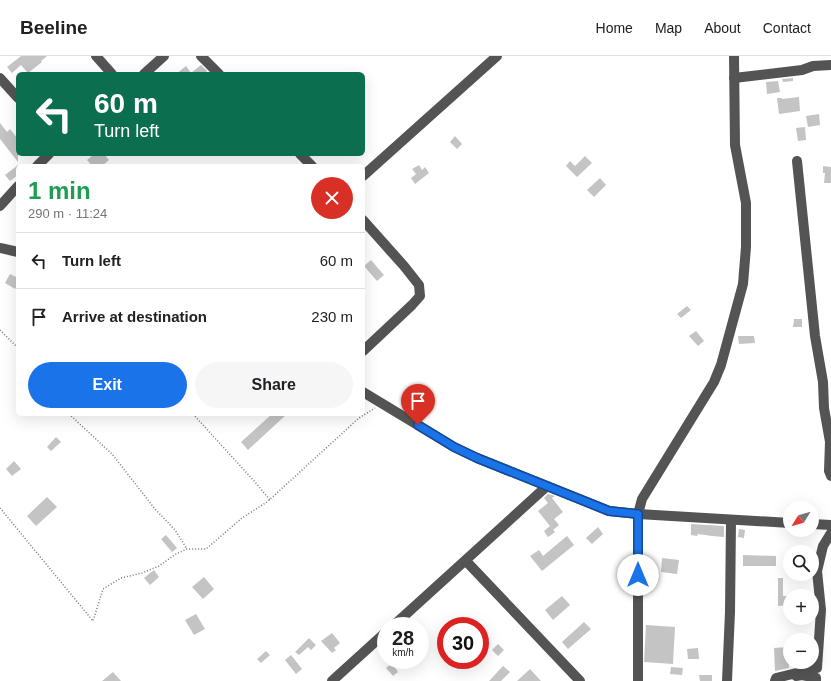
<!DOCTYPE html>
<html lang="en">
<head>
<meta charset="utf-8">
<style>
	:root { --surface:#fff; --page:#f6f6f6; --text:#202124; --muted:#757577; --line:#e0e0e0; --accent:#1a73e8 }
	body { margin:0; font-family:Arial,sans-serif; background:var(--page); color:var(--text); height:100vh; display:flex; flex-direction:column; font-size:15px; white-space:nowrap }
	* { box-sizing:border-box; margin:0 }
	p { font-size:13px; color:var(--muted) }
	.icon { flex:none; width:22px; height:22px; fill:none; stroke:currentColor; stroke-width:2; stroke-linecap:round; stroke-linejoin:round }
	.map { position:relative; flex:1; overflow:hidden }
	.details { position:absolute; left:16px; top:108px; width:349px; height:252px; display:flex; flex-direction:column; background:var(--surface); border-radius:6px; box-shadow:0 4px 16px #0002 }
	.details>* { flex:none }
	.hud { position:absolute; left:16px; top:16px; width:349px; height:84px; border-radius:6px; box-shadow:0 4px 16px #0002; background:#0b6e4f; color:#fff; overflow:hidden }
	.needle { width:26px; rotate:233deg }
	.tools { position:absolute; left:783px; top:445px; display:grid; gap:8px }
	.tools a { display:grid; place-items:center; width:36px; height:36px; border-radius:50%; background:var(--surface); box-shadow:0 4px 16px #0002; font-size:20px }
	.speed { position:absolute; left:377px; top:561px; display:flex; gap:8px; font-size:20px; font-weight:700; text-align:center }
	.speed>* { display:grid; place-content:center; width:52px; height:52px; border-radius:50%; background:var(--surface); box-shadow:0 4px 16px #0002; line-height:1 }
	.speed small { font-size:10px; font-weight:400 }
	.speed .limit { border:6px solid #d22; background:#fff; color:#111 }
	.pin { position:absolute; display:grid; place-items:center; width:34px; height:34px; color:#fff; margin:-41px -17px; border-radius:50% 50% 50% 0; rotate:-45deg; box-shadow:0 0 4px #0007 }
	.pin .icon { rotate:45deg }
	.me { position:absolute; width:44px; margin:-22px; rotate:0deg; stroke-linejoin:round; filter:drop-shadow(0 0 3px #0008) }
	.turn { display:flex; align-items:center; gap:14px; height:84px; padding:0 12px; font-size:18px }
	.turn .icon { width:52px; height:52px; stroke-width:2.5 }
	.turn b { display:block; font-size:28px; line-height:34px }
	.round { display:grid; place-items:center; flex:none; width:42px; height:42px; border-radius:21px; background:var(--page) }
	.overview { display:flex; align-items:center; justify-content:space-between; height:68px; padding:0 12px }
	h1 { font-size:24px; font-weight:700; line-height:30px; color:#1e9e55 }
	.primary-button { display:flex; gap:8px; margin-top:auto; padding:8px 12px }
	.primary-button a { flex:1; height:46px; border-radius:24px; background:var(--accent); color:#fff; font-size:16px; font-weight:700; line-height:46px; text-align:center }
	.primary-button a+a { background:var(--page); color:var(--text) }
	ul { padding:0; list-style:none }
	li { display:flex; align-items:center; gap:12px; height:56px; padding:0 12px; border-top:1px solid var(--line) }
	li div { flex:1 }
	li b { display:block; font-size:15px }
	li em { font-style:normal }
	header { display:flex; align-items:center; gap:24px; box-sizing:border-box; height:56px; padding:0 20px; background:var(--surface); border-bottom:1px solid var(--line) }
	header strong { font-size:19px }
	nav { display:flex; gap:22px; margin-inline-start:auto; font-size:14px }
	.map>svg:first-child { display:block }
	.building { fill:#c4c4c4 }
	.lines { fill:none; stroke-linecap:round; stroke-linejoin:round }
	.path { stroke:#767676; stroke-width:1.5; stroke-dasharray:1 2; stroke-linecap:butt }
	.minor { stroke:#545454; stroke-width:10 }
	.route-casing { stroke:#114b97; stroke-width:10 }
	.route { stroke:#1a73e8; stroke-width:7 }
</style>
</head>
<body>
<header>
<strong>Beeline</strong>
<nav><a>Home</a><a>Map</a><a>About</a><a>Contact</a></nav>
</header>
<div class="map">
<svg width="831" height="625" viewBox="0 0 831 625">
	<rect width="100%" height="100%" fill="#fff"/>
	<g class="building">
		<path d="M21,0H47L41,5L42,6L28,17L21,9L12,17L7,11Z"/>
		<path d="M201,9L207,15L204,18H176L186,10L191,17Z"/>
		<path d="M793,22V25L783,26L782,23Z"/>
		<path d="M778,25L780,36L767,38L766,26Z"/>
		<path d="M799,41L800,55L779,58L777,42H782V43Z"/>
		<path d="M819,58L820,69L808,71L806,60Z"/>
		<path d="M0,67L7,76L10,73L18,83V106L0,83Z"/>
		<path d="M805,71L806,84L798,85L796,72Z"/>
		<path d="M455,80L462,88L457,93L450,86Z"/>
		<path d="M94,98H104L109,104L102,110H92L87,104Z"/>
		<path d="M585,100L592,107L577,121L566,110L570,105L575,110Z"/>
		<path d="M18,109V119L10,125L5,119Z"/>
		<path d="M419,109L422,114L425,111L429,117L415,128L411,122L416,118L412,113Z"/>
		<path d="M823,110L831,111V127H824L825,117H823Z"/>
		<path d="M600,122L606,129L594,141L587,134Z"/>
		<path d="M371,204L384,219L377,225L364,210Z"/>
		<path d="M10,218L18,222V228L15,233L5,227Z"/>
		<path d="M687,250L691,254L681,262L677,258Z"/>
		<path d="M794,263H802V271H793Z"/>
		<path d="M696,275L704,285L698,290L689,280Z"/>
		<path d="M738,280H754L755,287L739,288Z"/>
		<path d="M272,358H287L248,394L241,386Z"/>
		<path d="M56,381L61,386L51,395L47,391Z"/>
		<path d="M14,405L21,413L12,420L6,413Z"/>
		<path d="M548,438L555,440L552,442L563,456L554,463L559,469L553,474L551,471L555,476L548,481L544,475L550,470L538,455L548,447L544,442Z"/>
		<path d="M47,441L57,451L36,470L27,460Z"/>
		<path d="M691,468L724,470V481L712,480L698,478L697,480L691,479Z"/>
		<path d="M598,471L603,478L592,488L586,482Z"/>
		<path d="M739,473L745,474L744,482L738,481Z"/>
		<path d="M166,479L177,492L172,496L161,483Z"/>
		<path d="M567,480L574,489L542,515L530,500L539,494L543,500Z"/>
		<path d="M743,499L776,500V510H743Z"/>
		<path d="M662,502L679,504L677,518L661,516Z"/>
		<path d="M154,514L159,521L150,529L144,522Z"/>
		<path d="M204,521L214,533L203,543L192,531Z"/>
		<path d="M778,522H783V540H788L789,549L778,550Z"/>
		<path d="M562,540L570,549L553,564L545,554Z"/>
		<path d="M196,558L205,573L194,579L185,564Z"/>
		<path d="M584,566L591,573L568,593L562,586Z"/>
		<path d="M646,569L675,571L673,608L644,606Z"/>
		<path d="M332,577L340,587L334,592L336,594L332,597L321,585Z"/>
		<path d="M309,582L316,589L311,594L308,591L299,599L295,596Z"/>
		<path d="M498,588L504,594L498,600L492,594Z"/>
		<path d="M788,591L789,612L775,615L774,592Z"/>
		<path d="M698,592L699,603H688L687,593Z"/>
		<path d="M266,595L270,599L261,607L257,603Z"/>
		<path d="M291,599L302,613L296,618L285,604Z"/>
		<path d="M392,607L398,616L393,620L386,612Z"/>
		<path d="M503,610L510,616L501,625H489Z"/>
		<path d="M671,611L683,612L682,619L670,618Z"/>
		<path d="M530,613L541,625H517Z"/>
		<path d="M113,616L121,625H102Z"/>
		<path d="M699,619H712V625H700Z"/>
	</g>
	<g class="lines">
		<g class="path">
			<path d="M0,274L18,292"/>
			<path d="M69,358L112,398L155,453L175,474L187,493"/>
			<path d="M193,358L255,426L270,444"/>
			<path d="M0,452L93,565L103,533L121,522L142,517L159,510L176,498L187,493H206L242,462L267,446L359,362L375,352"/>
		</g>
		<g class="minor">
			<path d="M96,0L112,18"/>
			<path d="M201,0L219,18"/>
			<path d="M144,18L164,0"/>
			<path d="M0,22L18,42"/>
			<path d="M734,22L802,14L813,10L831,9"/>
			<path d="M300,98L312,110"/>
			<path d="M797,105L815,280L823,326L824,352L830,386L829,415L831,420"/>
			<path d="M37,110L49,98"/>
			<path d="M363,120L497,0"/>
			<path d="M0,150L18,130"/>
			<path d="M363,164L404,210L419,229L420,240L412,249L363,295"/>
			<path d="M0,192L18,196"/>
			<path d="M363,336L454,391L477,402L609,455L638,458L790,467"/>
			<path d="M812,468L831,469"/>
			<path d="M466,505L580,625"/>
			<path d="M393,570L547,430"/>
			<path d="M796,620L802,619L816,622V625"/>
			<path d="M332,625L386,576"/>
			<path d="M638,625V458L642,443L714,326L721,309L743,228L746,191V147L735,89L734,0"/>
			<path d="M727,625L730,556L731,464"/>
			<path d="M775,625L776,622L817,612L821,554L817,515L823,490L831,477"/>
		</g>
	</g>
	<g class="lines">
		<g class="route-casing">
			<path id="route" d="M418,369L454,391L477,402L609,455L638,458V519"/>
		</g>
		<use href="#route" class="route"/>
	</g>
</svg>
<div class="tools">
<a><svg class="needle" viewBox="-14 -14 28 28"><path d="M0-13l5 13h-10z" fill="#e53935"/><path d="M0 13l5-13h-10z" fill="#757577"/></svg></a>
<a><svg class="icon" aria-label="search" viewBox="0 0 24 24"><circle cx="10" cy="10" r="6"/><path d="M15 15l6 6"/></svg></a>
<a>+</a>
<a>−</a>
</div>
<div class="speed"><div>28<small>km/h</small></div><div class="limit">30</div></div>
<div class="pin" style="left:418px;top:369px;background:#d93025"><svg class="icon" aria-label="arrive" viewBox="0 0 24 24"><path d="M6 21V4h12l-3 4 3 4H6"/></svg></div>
<svg class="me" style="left:638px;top:519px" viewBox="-20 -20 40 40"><circle r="19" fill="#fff"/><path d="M0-13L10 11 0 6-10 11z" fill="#1a73e8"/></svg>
<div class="hud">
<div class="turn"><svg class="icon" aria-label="left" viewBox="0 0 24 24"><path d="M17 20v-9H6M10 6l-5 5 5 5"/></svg><div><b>60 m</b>Turn left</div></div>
</div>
<section class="details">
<div class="overview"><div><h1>1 min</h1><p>290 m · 11:24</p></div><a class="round" style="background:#d93025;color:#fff"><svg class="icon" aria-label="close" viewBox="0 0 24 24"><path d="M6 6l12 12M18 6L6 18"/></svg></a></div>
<ul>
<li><svg class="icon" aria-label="left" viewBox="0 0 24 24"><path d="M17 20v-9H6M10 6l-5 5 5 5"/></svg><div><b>Turn left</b></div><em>60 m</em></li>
<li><svg class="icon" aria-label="arrive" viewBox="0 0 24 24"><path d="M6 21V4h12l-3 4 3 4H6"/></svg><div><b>Arrive at destination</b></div><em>230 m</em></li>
</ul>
<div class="primary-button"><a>Exit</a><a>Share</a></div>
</section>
</div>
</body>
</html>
